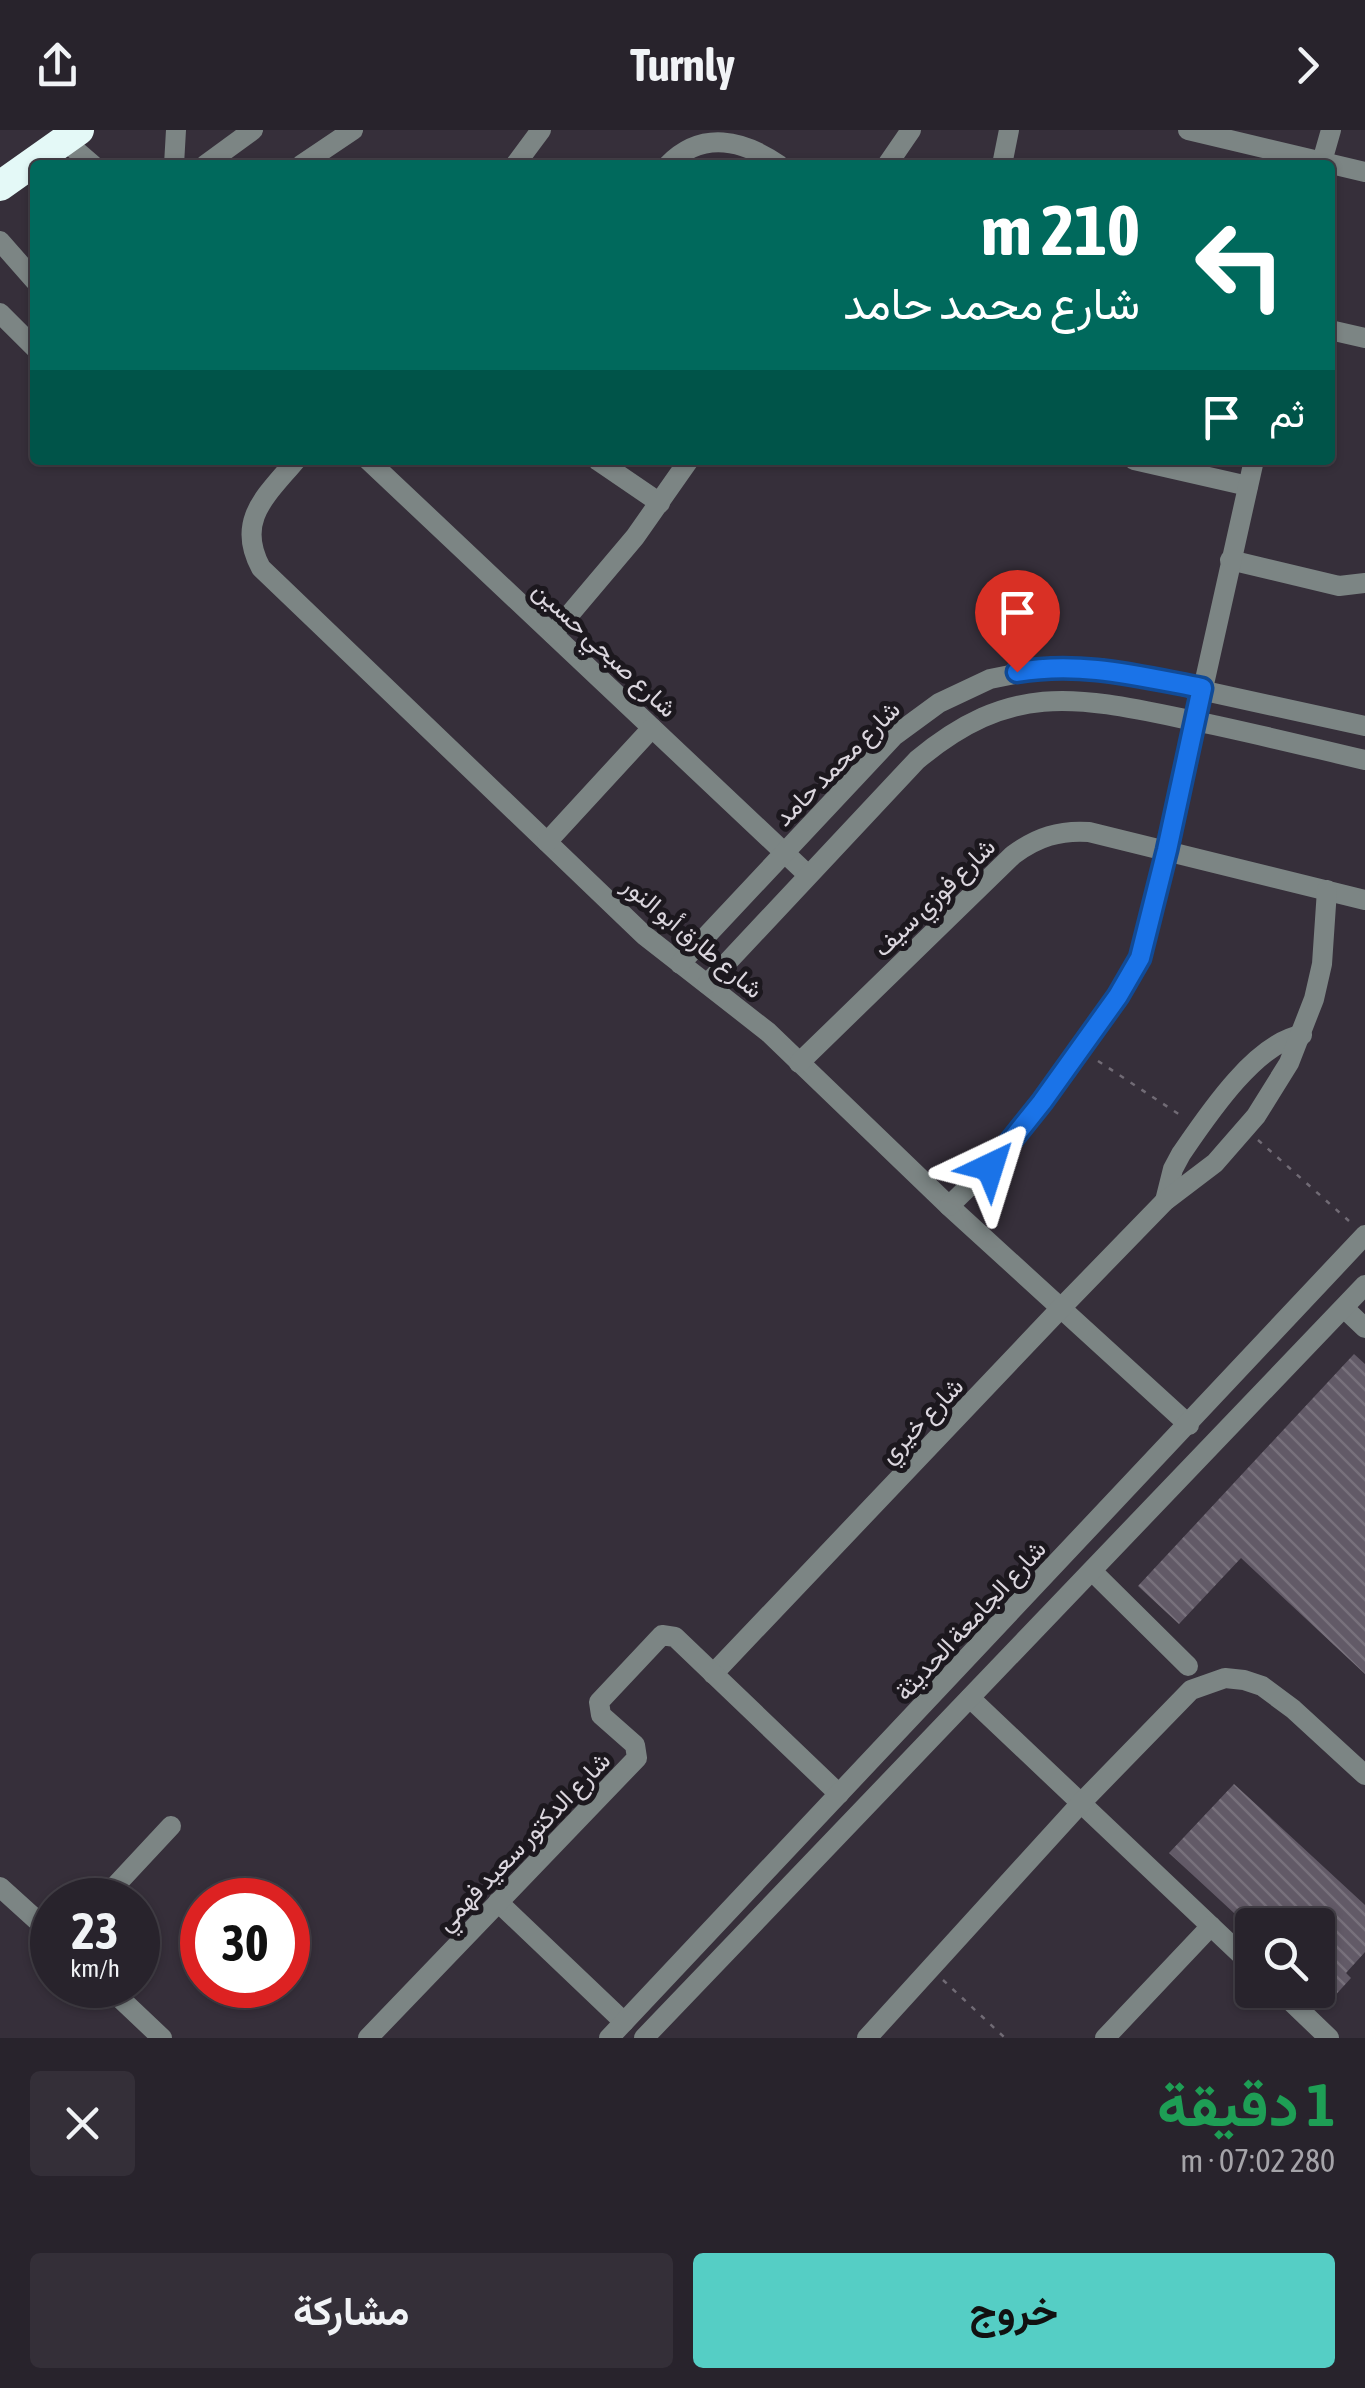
<!DOCTYPE html>
<html lang="ar">
<head>
<meta charset="utf-8">
<style>
	:root { --surface:#28232c; --page:#342f38; --text:#f1f3f6; --muted:#a5a4a9; --line:#444048; --accent:#55cec5 }
	body { margin:0; font-family:"Asap Condensed",Vazirmatn,sans-serif; background:var(--page); color:var(--text); direction:rtl; height:100vh; display:flex; flex-direction:column; font-size:38px; white-space:nowrap }
	* { box-sizing:border-box; margin:0 }
	p { font-size:32px; color:var(--muted) }
	.icon { flex:none; width:55px; height:55px; fill:none; stroke:currentColor; stroke-width:2; stroke-linecap:round; stroke-linejoin:round }
	.map { position:relative; height:1908px; overflow:hidden; direction:ltr }
	.side { display:flex; flex-direction:column; background:var(--surface); flex:1 }
	.side>* { flex:none }
	.banner { position:absolute; left:30px; top:30px; width:1305px; height:305px; border-radius:10px; box-shadow:0 2px 8px #0004,0 0 0 2px var(--line); direction:rtl; background:#00695c; color:#fff; overflow:hidden }
	.fabs { position:absolute; left:1235px; top:1778px; display:grid; gap:20px }
	.fabs a { display:grid; place-items:center; width:100px; height:100px; border-radius:10px; background:var(--surface); box-shadow:0 2px 8px #0004,0 0 0 2px var(--line); font-size:50px }
	.speed { position:absolute; left:30px; top:1748px; display:flex; gap:20px; font-size:50px; font-weight:700; text-align:center }
	.speed>* { display:grid; place-content:center; width:130px; height:130px; border-radius:50%; background:var(--surface); box-shadow:0 2px 8px #0004,0 0 0 2px var(--line); line-height:1 }
	.speed small { font-size:25px; font-weight:400 }
	.speed .limit { border:15px solid #d22; background:#fff; color:#111 }
	.pin { position:absolute; display:grid; place-items:center; width:85px; height:85px; color:#fff; margin:-102px -42px; border-radius:50% 50% 50% 0; rotate:-45deg; box-shadow:0 0 10px #0007 }
	.pin .icon { rotate:45deg }
	.me { position:absolute; width:110px; margin:-55px; rotate:41deg; stroke-linejoin:round; filter:drop-shadow(0 0 8px #0008) }
	.turn { display:flex; align-items:center; gap:35px; height:210px; padding:0 30px; font-size:45px }
	.turn .icon { width:130px; height:130px; stroke-width:2.5 }
	.turn b { display:block; font-size:70px; line-height:85px }
	.then { display:flex; align-items:center; height:95px; padding:0 30px; background:#0003; gap:20px; font-size:38px }
	.round { display:grid; place-items:center; flex:none; width:105px; height:105px; border-radius:10px; background:var(--page) }
	.head { display:flex; align-items:center; justify-content:space-between; height:170px; padding:0 30px }
	h1 { font-size:60px; font-weight:700; line-height:75px; color:#1e9e55 }
	.cta { display:flex; gap:20px; margin-top:auto; padding:20px 30px }
	.cta a { flex:1; height:115px; border-radius:10px; background:var(--accent); color:#111; font-size:40px; font-weight:700; line-height:115px; text-align:center }
	.cta a+a { background:var(--page); color:var(--text) }
	header { display:flex; justify-content:space-between; align-items:center; height:130px; padding:0 30px; background:var(--surface); font-size:45px; font-weight:700 }
	.map>svg:first-child { display:block }
	.building { fill:url(#building-back-hatch) }
	.lines { fill:none; stroke-linecap:round; stroke-linejoin:round }
	.path { stroke:#716b75; stroke-width:2.5; stroke-dasharray:5 8; stroke-linecap:butt }
	.minor { stroke:#7c8584; stroke-width:20 }
	.highway { stroke:#e4f9f7; stroke-width:30 }
	.route-casing { stroke:#114b97; stroke-width:25 }
	.route { stroke:#1a73e8; stroke-width:18 }
	.labels { text-anchor:middle; stroke-width:10; stroke-linejoin:round; paint-order:stroke }
	.street-label { font-size:25px; fill:#dbd6de; stroke:#1c181e }
</style>
</head>
<body>
<header><svg class="icon" aria-label="forward" viewBox="0 0 24 24"><path d="M9 5l7 7-7 7"/></svg>Turnly<svg class="icon" aria-label="share" viewBox="0 0 24 24"><path d="M12 15V3M7 8l5-5 5 5M5 13v7h14v-7"/></svg></header>
<div class="map">
<svg width="1365" height="1908" viewBox="0 0 1365 1908">
	<defs>
		<pattern id="building-back-hatch" width="6" height="6" patternUnits="userSpaceOnUse" patternTransform="scale(2.5)"><rect width="6" height="6" fill="#625a67"/><path d="M-1 5l2 2M0 0l6 6M5-1l2 2" fill="none" stroke="#78717c"/></pattern>
	</defs>
	<rect width="100%" height="100%" fill="#362f3a"/>
	<g class="building">
		<path d="M1354,1224L1365,1234V1544L1241,1428L1179,1494L1138,1456Z"/>
		<path d="M1234,1654L1365,1775V1822L1346,1843L1351,1848L1331,1870L1318,1858V1795H1294L1281,1783L1270,1795H1247L1169,1723Z"/>
	</g>
	<g class="lines">
		<g class="path">
			<path d="M1098,931L1183,987"/>
			<path d="M1258,1010L1349,1091"/>
			<path d="M943,1850L1005,1908"/>
		</g>
		<g class="minor">
			<path d="M1188,0L1365,42"/>
			<path d="M64,10L93,35"/>
			<path d="M174,35L176,0"/>
			<path d="M205,35L253,0"/>
			<path d="M301,35L353,0"/>
			<path d="M515,35L541,0"/>
			<path d="M668,35C702,0 743,10 779,35"/>
			<path d="M887,35L911,0"/>
			<path d="M1002,35L1009,0"/>
			<path d="M1321,35L1331,0"/>
			<path d="M0,111L35,151"/>
			<path d="M0,183L35,218"/>
			<path d="M1330,200L1365,208"/>
			<path d="M296,330C267,365 235,390 261,438L644,805L768,902L949,1076L1189,1295"/>
			<path d="M368,330L807,744"/>
			<path d="M597,330L660,373"/>
			<path d="M1134,330L1248,356"/>
			<path d="M1230,430L1339,456L1365,453"/>
			<path d="M553,504L635,407L689,330"/>
			<path d="M547,712L652,598"/>
			<path d="M680,834L894,606L939,573L990,549L1045,538H1100L1365,596"/>
			<path d="M707,854L917,630C1011,552 1074,566 1185,589C1245,601 1305,616 1365,630"/>
			<path d="M799,933L1013,725C1037,707 1060,700 1089,702L1365,770"/>
			<path d="M1165,1071L1173,1039L1181,1024C1207,986 1256,912 1302,905"/>
			<path d="M949,1076L989,1037L1026,995L1118,865L1139,828L1167,720L1254,330"/>
			<path d="M1344,1178L1365,1198"/>
			<path d="M1092,1441L1188,1536"/>
			<path d="M713,1544L1060,1179L1165,1071L1215,1033L1256,986L1289,933L1314,869L1322,834L1327,760"/>
			<path d="M970,1568L1252,1835"/>
			<path d="M0,1757L52,1804"/>
			<path d="M102,1770L171,1696"/>
			<path d="M498,1772L624,1892"/>
			<path d="M106,1855L162,1908"/>
			<path d="M1279,1860L1329,1908"/>
			<path d="M368,1908L637,1628L635,1615L601,1585L599,1572L662,1505L675,1507L839,1664"/>
			<path d="M609,1908L1365,1105"/>
			<path d="M644,1908L1365,1155"/>
			<path d="M867,1908L1081,1673L1191,1560L1225,1548L1244,1550L1262,1556L1293,1579L1365,1645"/>
			<path d="M1105,1908L1211,1796"/>
		</g>
		<path class="highway" d="M0,56L79,0"/>
	</g>
	<g class="lines">
		<g class="route-casing">
			<path id="route" d="M990,1037L1042,972L1118,866L1140,828L1167,720L1202,558C1138,546 1081,531 1017,542"/>
		</g>
		<use href="#route" class="route"/>
	</g>
	<g class="labels">
		<g class="street-label">
			<text transform="translate(605 519) rotate(43)" y="9">شارع صبحي حسين</text>
			<text transform="translate(837 633) rotate(-45)" y="9">شارع محمد حامد</text>
			<text transform="translate(934 767) rotate(-44)" y="9">شارع فوزي سيف</text>
			<text transform="translate(693 807) rotate(40)" y="9">شارع طارق أبو النور</text>
			<text transform="translate(921 1290) rotate(-46)" y="9">شارع خيري</text>
			<text transform="translate(970 1490) rotate(-47)" y="9">شارع الجامعة الحديثة</text>
			<text transform="translate(523 1711) rotate(-46)" y="9">شارع الدكتور سعيد فهمي</text>
		</g>
	</g>
</svg>
<div class="fabs">
<a><svg class="icon" aria-label="search" viewBox="0 0 24 24"><circle cx="10" cy="10" r="6"/><path d="M15 15l6 6"/></svg></a>
</div>
<div class="speed"><div>23<small>km/h</small></div><div class="limit">30</div></div>
<div class="pin" style="left:1017px;top:542px;background:#d93025"><svg class="icon" aria-label="arrive" viewBox="0 0 24 24"><path d="M6 21V4h12l-3 4 3 4H6"/></svg></div>
<svg class="me" style="left:990px;top:1037px" viewBox="-20 -20 40 40"><path d="M0-17L14 15 0 8-14 15z" fill="#1a73e8" stroke="#fff" stroke-width="4"/></svg>
<div class="banner">
<div class="turn"><svg class="icon" aria-label="left" viewBox="0 0 24 24"><path d="M17 20v-9H6M10 6l-5 5 5 5"/></svg><div><b>210 m</b>شارع محمد حامد</div></div>
<div class="then">ثم<svg class="icon" aria-label="arrive" viewBox="0 0 24 24"><path d="M6 21V4h12l-3 4 3 4H6"/></svg></div>
</div>
</div>
<section class="side">
<div class="head"><div><h1>1 دقيقة</h1><p>280 m · 07:02</p></div><a class="round"><svg class="icon" aria-label="close" viewBox="0 0 24 24"><path d="M6 6l12 12M18 6L6 18"/></svg></a></div>
<div class="cta"><a>خروج</a><a>مشاركة</a></div>
</section>
</body>
</html>
